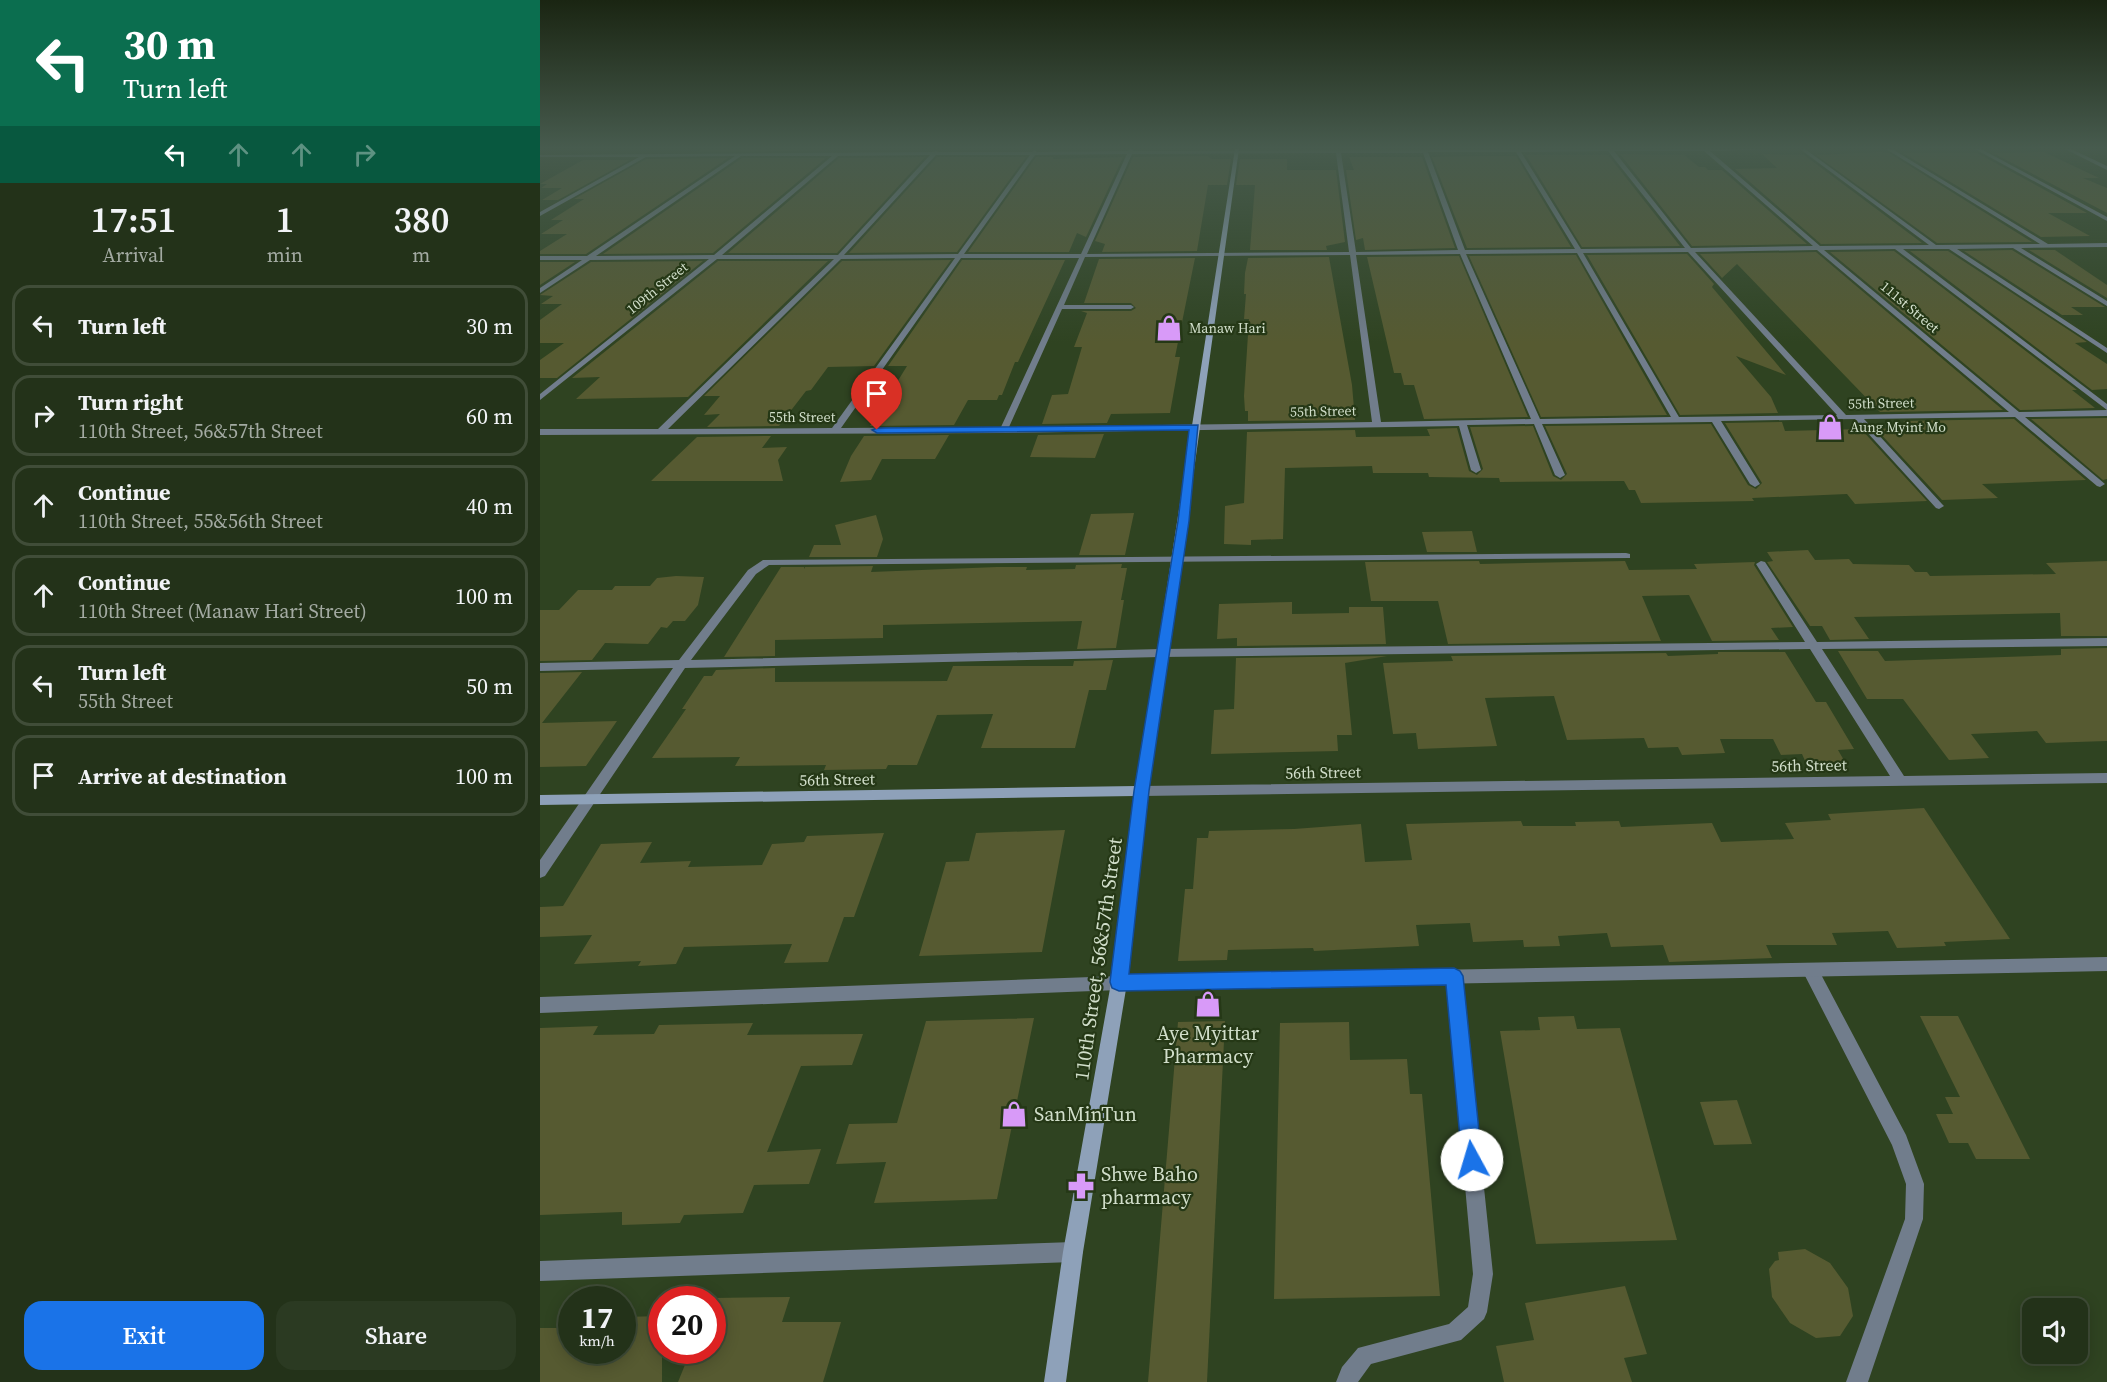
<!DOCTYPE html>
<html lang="en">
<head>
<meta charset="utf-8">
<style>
	:root { --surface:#233219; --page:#2b3a22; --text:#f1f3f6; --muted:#a3aaa2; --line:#404d38; --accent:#1a73e8 }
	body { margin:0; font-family:"Source Serif 4",serif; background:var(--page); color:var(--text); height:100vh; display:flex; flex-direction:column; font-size:22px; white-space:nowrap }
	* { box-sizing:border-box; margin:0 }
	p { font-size:20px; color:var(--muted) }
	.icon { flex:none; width:33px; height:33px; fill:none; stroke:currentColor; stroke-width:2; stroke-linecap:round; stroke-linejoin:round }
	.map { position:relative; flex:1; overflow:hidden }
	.drawer { display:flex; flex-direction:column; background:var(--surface); width:540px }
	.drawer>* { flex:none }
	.top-card { background:#0b6e4f; color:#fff; overflow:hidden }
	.controls { position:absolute; left:1482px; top:1298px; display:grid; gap:12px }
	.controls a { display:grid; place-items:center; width:66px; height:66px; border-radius:12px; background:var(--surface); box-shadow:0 3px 15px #0003,0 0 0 2px var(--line); font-size:30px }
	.speed { position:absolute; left:18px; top:1286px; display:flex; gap:12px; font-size:30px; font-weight:700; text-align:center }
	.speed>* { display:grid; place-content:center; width:78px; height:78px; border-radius:50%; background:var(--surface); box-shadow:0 3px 15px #0003,0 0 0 2px var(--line); line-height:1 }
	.speed small { font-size:15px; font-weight:400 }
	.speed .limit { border:9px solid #d22; background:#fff; color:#111 }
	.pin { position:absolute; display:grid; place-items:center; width:51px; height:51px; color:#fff; margin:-62px -26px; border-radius:50% 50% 50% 0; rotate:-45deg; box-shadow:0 0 6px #0007 }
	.pin .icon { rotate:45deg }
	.me { position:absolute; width:66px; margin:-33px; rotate:354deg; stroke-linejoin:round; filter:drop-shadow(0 0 4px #0008) }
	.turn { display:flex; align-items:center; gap:21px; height:126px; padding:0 24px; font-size:27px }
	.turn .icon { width:78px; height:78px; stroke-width:2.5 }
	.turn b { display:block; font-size:42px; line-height:51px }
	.lanes { display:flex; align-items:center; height:57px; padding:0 24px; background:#0003; justify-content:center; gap:30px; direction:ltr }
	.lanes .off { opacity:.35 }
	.eta { display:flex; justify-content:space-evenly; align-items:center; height:102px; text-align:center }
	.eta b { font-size:36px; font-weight:600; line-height:42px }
	.cta { display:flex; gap:12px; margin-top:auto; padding:12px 24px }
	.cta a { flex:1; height:69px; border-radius:18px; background:var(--accent); color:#fff; font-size:24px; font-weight:600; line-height:69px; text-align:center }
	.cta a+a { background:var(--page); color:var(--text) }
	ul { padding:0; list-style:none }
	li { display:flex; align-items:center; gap:18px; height:81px; margin:0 12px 9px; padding:0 12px; border:3px solid var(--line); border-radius:18px }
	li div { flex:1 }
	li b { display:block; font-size:22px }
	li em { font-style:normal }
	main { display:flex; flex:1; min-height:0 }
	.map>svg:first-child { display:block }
	.building { fill:#565a31 }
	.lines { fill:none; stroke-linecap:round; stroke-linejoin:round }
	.lane { fill:#717d8c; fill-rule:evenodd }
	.street { fill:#717d8c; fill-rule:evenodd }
	.secondary { fill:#8ea1b9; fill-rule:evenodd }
	.route { fill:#1a73e8; stroke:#114b97; stroke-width:1.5 }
	.labels { text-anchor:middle; stroke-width:4.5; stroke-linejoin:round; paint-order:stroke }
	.far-street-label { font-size:14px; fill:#d1deca; stroke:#253816 }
	.far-poi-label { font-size:14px; fill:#d1deca; stroke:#253816; text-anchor:start }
	.street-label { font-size:16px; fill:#d1deca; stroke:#253816 }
	.near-street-label { font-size:20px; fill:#d1deca; stroke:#253816 }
	.near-poi-label { font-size:20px; fill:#d1deca; stroke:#253816; text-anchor:start }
</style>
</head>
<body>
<main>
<section class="drawer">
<div class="top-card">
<div class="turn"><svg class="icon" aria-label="left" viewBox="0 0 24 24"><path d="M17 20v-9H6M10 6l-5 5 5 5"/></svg><div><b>30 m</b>Turn left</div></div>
<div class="lanes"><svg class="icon" aria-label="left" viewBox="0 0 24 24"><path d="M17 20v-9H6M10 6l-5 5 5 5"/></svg><svg class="icon off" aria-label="ahead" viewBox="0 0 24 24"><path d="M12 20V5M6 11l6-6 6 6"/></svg><svg class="icon off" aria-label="ahead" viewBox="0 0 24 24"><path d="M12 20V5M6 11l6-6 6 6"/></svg><svg class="icon off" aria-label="right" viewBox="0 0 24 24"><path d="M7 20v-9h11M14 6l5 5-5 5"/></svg></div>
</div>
<div class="eta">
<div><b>17:51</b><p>Arrival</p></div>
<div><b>1</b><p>min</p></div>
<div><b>380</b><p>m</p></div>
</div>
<ul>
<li><svg class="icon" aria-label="left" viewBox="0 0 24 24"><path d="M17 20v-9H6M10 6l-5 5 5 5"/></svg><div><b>Turn left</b></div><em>30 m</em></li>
<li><svg class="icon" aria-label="right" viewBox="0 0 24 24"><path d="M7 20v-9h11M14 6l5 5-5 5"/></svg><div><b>Turn right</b><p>110th Street, 56&amp;57th Street</p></div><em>60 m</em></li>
<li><svg class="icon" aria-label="ahead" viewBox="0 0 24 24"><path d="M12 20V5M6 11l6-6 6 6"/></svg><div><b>Continue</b><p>110th Street, 55&amp;56th Street</p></div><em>40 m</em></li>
<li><svg class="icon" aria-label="ahead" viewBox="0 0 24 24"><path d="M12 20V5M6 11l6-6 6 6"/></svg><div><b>Continue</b><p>110th Street (Manaw Hari Street)</p></div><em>100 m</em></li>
<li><svg class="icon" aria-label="left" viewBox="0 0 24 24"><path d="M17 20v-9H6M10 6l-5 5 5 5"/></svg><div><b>Turn left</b><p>55th Street</p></div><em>50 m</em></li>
<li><svg class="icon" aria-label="arrive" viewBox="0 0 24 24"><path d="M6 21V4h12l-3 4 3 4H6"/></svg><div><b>Arrive at destination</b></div><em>100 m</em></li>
</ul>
<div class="cta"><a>Exit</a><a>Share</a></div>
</section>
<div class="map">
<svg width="1567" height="1382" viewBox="0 0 1567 1382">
	<rect width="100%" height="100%" fill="#2f4321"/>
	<g class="building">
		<path d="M161,149H394L157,152Z"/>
		<path d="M1341,152L1349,153L1492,242L1397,243L1276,155Z"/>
		<path d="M1504,152L1559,178H1543L1567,188V213L1453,153Z"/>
		<path d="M1363,153H1437L1547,213H1508L1550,236L1501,237Z"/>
		<path d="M1080,154L1144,155L1159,167H1165L1168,170H1182L1267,244L1152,246Z"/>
		<path d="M1222,154L1264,155L1382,243L1281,244L1195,169L1237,168Z"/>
		<path d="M986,155H1068L1140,246L1042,247Z"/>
		<path d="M667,156L672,159H691L687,185H668L657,251L562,252L565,244L555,241L593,157Z"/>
		<path d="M940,156H976L1031,247L927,248L892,157Z"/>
		<path d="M385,157L297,253H188L299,158Z"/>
		<path d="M397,157H486L417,252L309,253Z"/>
		<path d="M496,157H513V159L583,157L546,237L537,233L529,252H428Z"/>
		<path d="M809,157H882L915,248L825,250L823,238L816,240L806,170H814Z"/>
		<path d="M188,158L46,254H0V251L27,234H1L23,220H11L44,199H34L106,159Z"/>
		<path d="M202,158H286L173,253L63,254Z"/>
		<path d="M700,159H747V170H796L805,242L786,246L787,250H710L715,185H696Z"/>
		<path d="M43,160H90L18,200H2L22,188H1L7,184H0Z"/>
		<path d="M1472,250L1565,307H1531L1543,315H1522L1424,251Z"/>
		<path d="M1489,250H1515L1567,285V298Z"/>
		<path d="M1354,251L1537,390H1532L1555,408L1480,410L1290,252Z"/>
		<path d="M1370,251H1408L1547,342L1535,343L1567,364V389L1552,390Z"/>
		<path d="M1276,252L1463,410L1340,412L1197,264L1182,278L1160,254Z"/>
		<path d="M1147,254L1174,284L1172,287L1246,375L1196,356L1231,397L1238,413L1140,415L1047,255Z"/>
		<path d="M1036,255L1127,415L1001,417L929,256Z"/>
		<path d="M919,256L988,417L884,419L874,385H864L861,373H854L827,257Z"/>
		<path d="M789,257L812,385L815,420L708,421V411H705L704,396L709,319H704L706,294H704L705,273L708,258Z"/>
		<path d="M655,258L635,357H640L630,413L571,414L567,423L502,424L512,395L528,394L542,347H534L547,313L541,311H591L596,308L591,303H544L559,259Z"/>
		<path d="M411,260L334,366L288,367L271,390L266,391L239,426L167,427L180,414L164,415L180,396H164L302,261Z"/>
		<path d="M422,260H525L478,362H475L462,395H459L457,400H428L414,425L330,426L367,366H348Z"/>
		<path d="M163,261L17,378H0V360L24,343H0V320L22,304H1L13,296L0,295L51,262Z"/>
		<path d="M178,261H288L148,397L36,399L60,377L32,378Z"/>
		<path d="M0,262H35L0,285Z"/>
		<path d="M1567,418V479L1563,480L1491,419Z"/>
		<path d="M1474,419L1546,480L1442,484L1458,498L1402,500L1336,429L1380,427L1363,421Z"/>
		<path d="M1242,422L1245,431L1321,429L1387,501L1315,504L1307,494L1212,498L1214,501L1101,503L1095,490H1089L1084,481L960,482L959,478L889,477L888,473H833L832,466L745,468L743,539L711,540V545L684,544L685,506L704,503L707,432L815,430L816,437L890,436L887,429L917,428L929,471L937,475L943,469L930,427L993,426L1013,476L1021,480L1027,474L1005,426L1171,424L1208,485L1216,489L1222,483L1185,423Z"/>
		<path d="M564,434L555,458L490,457L498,435Z"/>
		<path d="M409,435L395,459H342L331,480L300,482L311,456L324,436Z"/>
		<path d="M231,436L222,448L247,447L238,460L243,481H111L157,437Z"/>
		<path d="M594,513L585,555H539L551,514Z"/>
		<path d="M336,515L343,539L337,557H269L274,545H301L295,525Z"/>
		<path d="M932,531L937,552H887L882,532Z"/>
		<path d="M1268,550L1275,560L1309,559L1313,564L1369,565L1375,572H1387L1390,576L1516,574L1506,563L1567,561V636H1521L1520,613L1314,617L1329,639L1290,640L1282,626H1270L1227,562L1233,561L1227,552Z"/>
		<path d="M939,561L940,564L1085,561L1089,570L1157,569L1154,564L1215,562L1214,565L1253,627L1231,628L1239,640L1172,641L1149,595L1102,596L1121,641L908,644L898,601H831L825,562Z"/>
		<path d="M582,564L581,568H587L581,600H584L576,648L537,649L542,621L343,625V638L235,640V656L184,657L241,567H264V569L265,567L333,566L331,572L457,567H487L486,570L535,569L536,565Z"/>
		<path d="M136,576L164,577L158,605L145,621H133L127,628L121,627L108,644L65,643L52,660L0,661V610H19L38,590H72L75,586H110L117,578Z"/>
		<path d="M752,602V614L809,613V607H843L846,644L697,646V638L677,639L679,604Z"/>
		<path d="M1567,648V741L1506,743L1497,731L1431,734L1449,758L1409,760L1363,699H1327L1298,651H1338L1345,661L1521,655V649Z"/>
		<path d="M1178,652H1245L1276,702H1286L1314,749L1298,750L1305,762L1266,763L1262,754L1241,755L1233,739H1180L1185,753L1142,755L1138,747L1108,748L1104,738L1027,740L1014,696L945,698L957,746L878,749L876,733L853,734L843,663L913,661L911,656L1126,653L1128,656L1178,654Z"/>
		<path d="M847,656L805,663L812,735H797L798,751L671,754L674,710L694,709L696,658Z"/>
		<path d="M573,660L566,690H549L535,748H441L453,714L397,715L377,765H348L346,769L284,770L286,765L195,766L200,757L112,758L146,709H142L164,676H172L176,670L235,668V682L407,681L413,666H533L534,661Z"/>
		<path d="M42,672L2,723L77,721L46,766L0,767V673Z"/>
		<path d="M1384,808L1470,939L1404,942L1406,946L1357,948L1348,931L1292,933L1297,945H1226L1232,958L1129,962L1123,945L1071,947L1067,933L1018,936L1020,946L984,947L983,940L933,942L930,923L876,925L879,946L774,951L773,948L688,950L687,960L638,961L645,889H653L657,838H668L669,831L754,829L821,824L825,862L872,860L866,824L981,821L983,826H1036L1035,822L1079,821L1081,827L1172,823L1181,842L1254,839L1245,823L1291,820L1288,814Z"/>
		<path d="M525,830L502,952L379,956L406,862L429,861L436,833Z"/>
		<path d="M344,833L314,917H304L288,962L244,963L252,944L144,947L136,964L98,966L101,961L34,964L52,935L0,937V907L23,906L61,844L112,842L100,863L151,861L148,867L222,865L232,844L264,842L267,836Z"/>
		<path d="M1034,1016L1037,1029L1080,1028L1137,1240L996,1244L960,1031L1000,1030L998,1017Z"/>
		<path d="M1380,1016H1418L1490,1159H1436L1428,1143H1409L1396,1114H1413L1405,1097H1420Z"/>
		<path d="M494,1018L457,1199L334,1203L346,1162L296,1164L309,1124L357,1123L386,1021Z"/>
		<path d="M685,1021L667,1382H608L638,1022Z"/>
		<path d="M809,1022L810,1060L867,1059L870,1094H882L900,1296L734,1299L740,1023Z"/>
		<path d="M213,1023L207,1035L323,1034L312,1065L261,1066L227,1152L281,1149L269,1184L214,1185L203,1213L144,1215L140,1223L82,1225V1210V1212L0,1215V1028L58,1026L53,1035L114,1034L119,1025Z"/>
		<path d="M1197,1100L1212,1144L1174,1145L1160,1102Z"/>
		<path d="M1265,1249L1290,1263L1308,1288L1313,1316L1300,1336L1276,1338L1250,1323L1232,1297L1229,1269L1235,1261L1239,1260L1238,1252Z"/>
		<path d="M1085,1286L1107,1354L1084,1358L1092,1382H964L956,1346L994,1340L985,1303Z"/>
		<path d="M250,1297L242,1322H301L283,1382H138L151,1350H172V1298Z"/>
		<path d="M122,1316V1382H0V1328H32V1350H82V1317Z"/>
	</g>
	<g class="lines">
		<g class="lane">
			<path d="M1270,963L1276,965L1366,1135L1384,1184L1383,1219L1328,1382H1306L1365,1219L1366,1184L1352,1145L1262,970L1264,965Z"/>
			<path d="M914,969L920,971L922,976L953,1274L947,1312L944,1319L921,1340L831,1364L818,1382H796L802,1367L818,1348L909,1324L928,1307L933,1274L906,976L908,971Z"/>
		</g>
		<g class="street">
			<path d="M589,149H593V151L1250,149L1170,151L1280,246L1389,245L1260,149H1265L1396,245L1500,244L1346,149H1352L1508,244L1567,243V247L1481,248L1567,301V306L1473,248L1417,249L1567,348V353L1409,249H1363L1567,404V410L1355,249L1284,250L1479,412L1567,410V416L1485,417L1565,484L1560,487L1557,486L1475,417L1324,419L1402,504L1404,506L1399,509L1396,508L1315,419L1181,421L1220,484L1215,487L1210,484L1172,422L1002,424L1025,475L1020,478L1015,475L994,424L927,425L941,470L936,473L931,470L919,426L464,433L0,435V429H118L294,259H177L0,400V394L169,259L50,260L0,293V288L42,260H0V256H47L195,156L106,157L0,216V212L99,157H0V155L393,152L396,151L398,152H492L495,150L497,152L588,151ZM1068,151L1145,248L1041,249L981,152ZM1074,151H1164L1273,246L1151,248ZM888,152H976L1035,249L925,250ZM796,153L809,252L547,254L592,154ZM801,153H883L918,250L816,252ZM587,154L541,254H424L495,155ZM390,155L298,255H182L298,156ZM396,155H490L418,254L304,255ZM201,156H292L174,255L56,256ZM1277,250L1469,412L1306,415L1155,252ZM1148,252L1297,415L1139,417L1043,253ZM1037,253L1131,417L1000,419L926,254ZM920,254L991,419L841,422L816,255ZM810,255L832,422L469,427L522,309H591L594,307L591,305H524L545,257ZM415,258L292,428L128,429L301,259ZM421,258H539L461,427L301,428Z"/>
			<path d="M1435,149H1441L1567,217V221Z"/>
			<path d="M1525,149H1531L1567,166V170Z"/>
			<path d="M1086,553L1090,554V558L229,565L216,574L151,660L621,649L1265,642L1216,564L1221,561L1225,562L1277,642L1567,638V646L1282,649L1364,776L1567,773V783L602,796L597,795L595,791L597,787L602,786L1350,776L1270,649L621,657L145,668L5,876L0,878V860L133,668L0,671V663L139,660L208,570L223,560Z"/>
			<path d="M1567,957V971L579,990L0,1013V997L579,976Z"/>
			<path d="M533,1242L540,1245L543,1252L540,1259L533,1262L0,1281V1261Z"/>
		</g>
		<path class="secondary" d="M695,149H699L609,791L587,983L543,1252L526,1382H504L523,1252L571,983L595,796L0,805V795L596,786Z"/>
	</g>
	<linearGradient id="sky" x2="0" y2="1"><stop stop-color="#1a2512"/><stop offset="0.43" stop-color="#475b4e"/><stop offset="1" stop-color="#475b4e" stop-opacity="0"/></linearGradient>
	<rect width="1567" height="343" fill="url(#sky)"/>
	<path class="route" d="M658,425L649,521L609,791L589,974L914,968L920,971L923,976L942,1160L939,1167L932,1170L925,1167L922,1160L906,985L579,991L572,988L570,982L594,791L638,521L649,430L337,433L332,430L337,428Z"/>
	<defs>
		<g id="shop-bare" transform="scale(2.07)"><path d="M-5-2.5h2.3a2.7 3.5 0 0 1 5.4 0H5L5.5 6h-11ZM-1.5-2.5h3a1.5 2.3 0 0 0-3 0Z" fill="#d89af8" stroke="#253816" stroke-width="2.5" paint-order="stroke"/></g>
		<g id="pharmacy-bare" transform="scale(2.07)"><path d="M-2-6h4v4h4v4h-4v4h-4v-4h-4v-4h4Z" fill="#d89af8" stroke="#253816" stroke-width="2.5" paint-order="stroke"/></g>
	</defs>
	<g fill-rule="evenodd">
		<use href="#shop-bare" x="629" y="328"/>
		<use href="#shop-bare" x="1290" y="427"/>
		<use href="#shop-bare" x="668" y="1004"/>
		<use href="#shop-bare" x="474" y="1114"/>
		<use href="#pharmacy-bare" x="541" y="1186"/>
	</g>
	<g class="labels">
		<g class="far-street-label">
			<text transform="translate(117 288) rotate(-39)" y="5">109th Street</text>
			<text transform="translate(1370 307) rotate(40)" y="5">111st Street</text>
			<text transform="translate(1341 403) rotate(-1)" y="5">55th Street</text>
			<text transform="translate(783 411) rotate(-1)" y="5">55th Street</text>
			<text x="262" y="422">55th Street</text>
		</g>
		<g class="far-poi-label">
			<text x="649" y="333">Manaw Hari</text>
			<text x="1310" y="432">Aung Myint Mo</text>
		</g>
		<g class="street-label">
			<text transform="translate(1269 765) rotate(-1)" y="6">56th Street</text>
			<text transform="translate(783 772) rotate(-1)" y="6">56th Street</text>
			<text transform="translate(297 779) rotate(-1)" y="6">56th Street</text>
		</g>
		<g class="near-street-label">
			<text transform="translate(558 959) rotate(-82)" y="7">110th Street, 56&amp;57th Street</text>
		</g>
		<g class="near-poi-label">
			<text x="668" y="1040" text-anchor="middle">Aye Myittar<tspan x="668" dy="23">Pharmacy</tspan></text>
			<text x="494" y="1121">SanMinTun</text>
			<text x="561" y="1181">Shwe Baho<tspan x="561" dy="23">pharmacy</tspan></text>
		</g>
	</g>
</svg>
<div class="controls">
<a><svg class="icon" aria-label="sound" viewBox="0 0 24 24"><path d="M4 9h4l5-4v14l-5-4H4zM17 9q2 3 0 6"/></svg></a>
</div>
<div class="speed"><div>17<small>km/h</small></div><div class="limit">20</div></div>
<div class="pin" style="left:337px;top:430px;background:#d93025"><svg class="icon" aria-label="arrive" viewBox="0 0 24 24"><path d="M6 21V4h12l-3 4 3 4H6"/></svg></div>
<svg class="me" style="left:932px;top:1160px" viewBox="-20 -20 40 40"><circle r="19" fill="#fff"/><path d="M0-13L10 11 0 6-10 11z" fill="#1a73e8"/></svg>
</div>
</main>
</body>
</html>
